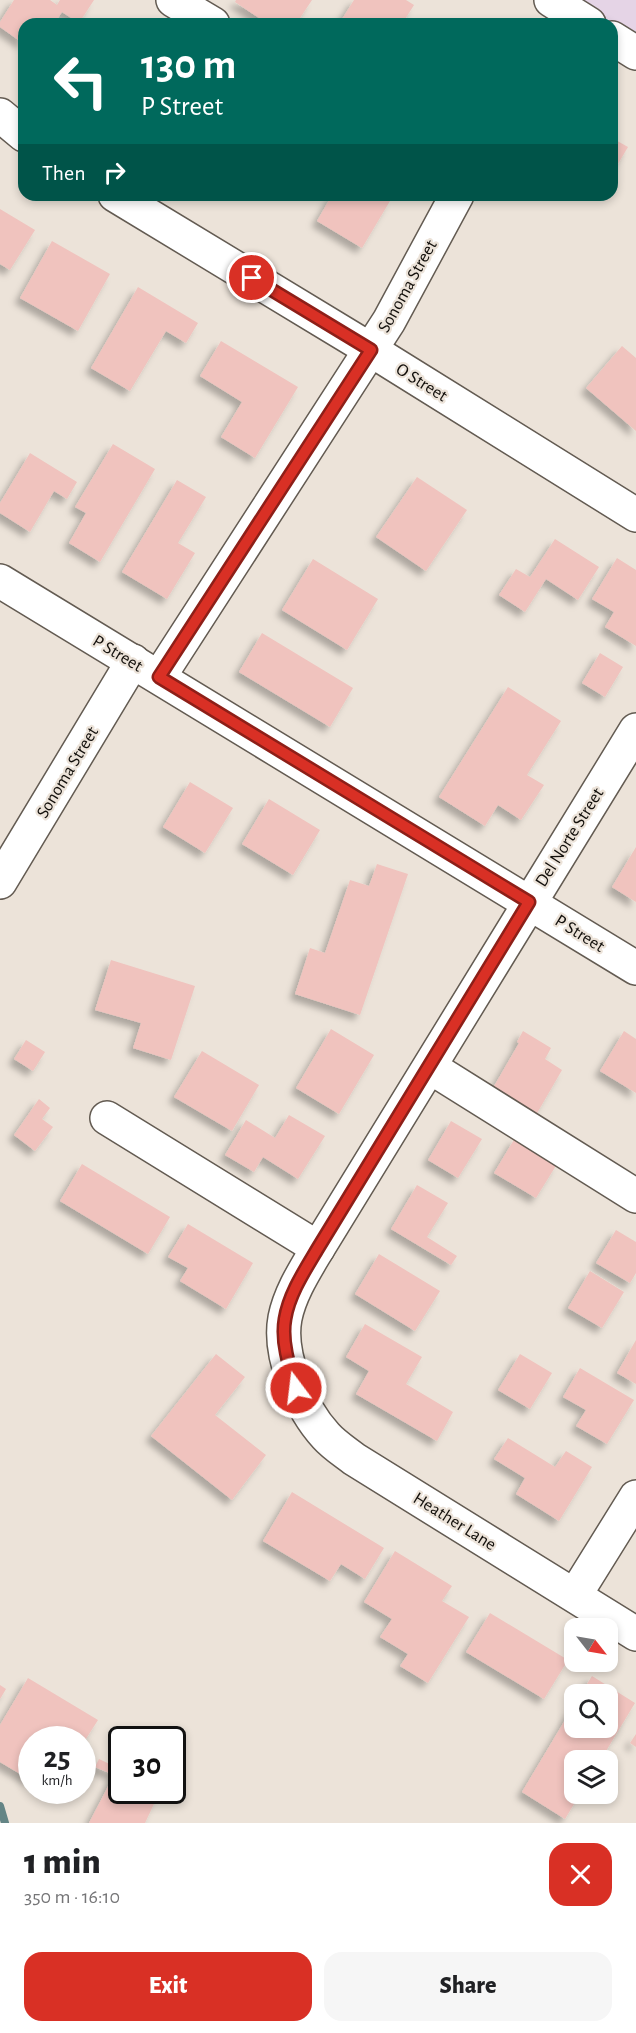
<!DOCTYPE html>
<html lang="en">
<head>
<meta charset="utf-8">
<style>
	:root { --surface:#fff; --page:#f6f6f6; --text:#202124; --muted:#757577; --accent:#d93025 }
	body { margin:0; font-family:"Alegreya Sans",sans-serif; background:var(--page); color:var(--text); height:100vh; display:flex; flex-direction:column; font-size:22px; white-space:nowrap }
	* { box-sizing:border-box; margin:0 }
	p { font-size:20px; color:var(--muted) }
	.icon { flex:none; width:33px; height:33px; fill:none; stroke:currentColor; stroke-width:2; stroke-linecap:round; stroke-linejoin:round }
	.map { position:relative; height:1823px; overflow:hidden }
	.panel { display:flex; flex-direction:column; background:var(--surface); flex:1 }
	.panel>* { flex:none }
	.top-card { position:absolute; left:18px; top:18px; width:600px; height:183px; border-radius:18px; box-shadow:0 3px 9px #0003; background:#00695c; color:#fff; overflow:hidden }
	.needle { width:39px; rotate:121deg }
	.controls { position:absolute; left:564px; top:1618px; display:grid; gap:12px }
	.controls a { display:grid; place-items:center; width:54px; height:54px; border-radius:12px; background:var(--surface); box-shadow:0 3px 9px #0003; font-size:30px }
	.speed { position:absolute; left:18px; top:1726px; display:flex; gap:12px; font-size:30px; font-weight:700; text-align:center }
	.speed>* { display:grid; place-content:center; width:78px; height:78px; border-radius:50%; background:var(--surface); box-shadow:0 3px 9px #0003; line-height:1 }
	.speed small { font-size:15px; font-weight:400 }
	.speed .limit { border:3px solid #111; border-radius:9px; background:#fff; color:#111 }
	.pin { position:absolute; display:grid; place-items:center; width:51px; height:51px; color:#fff; margin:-26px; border:3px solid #fff; border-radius:50%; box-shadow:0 2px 6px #0007 }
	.me { position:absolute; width:66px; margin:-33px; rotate:345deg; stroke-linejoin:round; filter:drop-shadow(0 0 4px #0008) }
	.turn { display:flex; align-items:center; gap:21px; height:126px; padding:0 24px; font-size:27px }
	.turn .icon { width:78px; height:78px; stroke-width:2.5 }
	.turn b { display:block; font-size:42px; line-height:51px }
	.then { display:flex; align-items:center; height:57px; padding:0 24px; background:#0003; gap:12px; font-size:22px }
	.round { display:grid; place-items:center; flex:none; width:63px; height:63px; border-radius:18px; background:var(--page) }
	.overview { display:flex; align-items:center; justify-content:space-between; height:102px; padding:0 24px }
	h1 { font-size:36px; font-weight:800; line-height:45px }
	.button { display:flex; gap:12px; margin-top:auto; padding:12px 24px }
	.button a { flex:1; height:69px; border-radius:18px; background:var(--accent); color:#fff; font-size:24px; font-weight:800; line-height:69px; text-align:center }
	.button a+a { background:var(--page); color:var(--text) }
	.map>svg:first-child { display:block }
	.education { fill:#e5d4e6 }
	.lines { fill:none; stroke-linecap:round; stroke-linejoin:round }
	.stream { stroke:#648586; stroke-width:8 }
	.building { fill:#f0c3be; filter:url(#shadow) }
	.minor-casing { stroke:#635b52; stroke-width:36 }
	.minor { stroke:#fff; stroke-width:33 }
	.route-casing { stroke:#8d1f18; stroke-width:15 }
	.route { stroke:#d93025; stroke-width:10 }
	.labels { text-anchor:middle; stroke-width:4.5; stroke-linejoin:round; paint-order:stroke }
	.street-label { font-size:18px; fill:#120f0b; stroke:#ece3d9 }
</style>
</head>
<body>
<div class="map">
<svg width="636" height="1823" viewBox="0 0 636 1823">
	<defs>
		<filter id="shadow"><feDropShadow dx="-5.5" dy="5.5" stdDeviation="3" flood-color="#0004"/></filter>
	</defs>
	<rect width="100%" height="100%" fill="#ece3d9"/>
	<path class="education" d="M551,0H636V53L589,24Z"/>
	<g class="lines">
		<path class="stream" d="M0,1806L5,1823"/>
	</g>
	<g class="building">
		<path d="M14,0H50L57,5L60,0H94L79,23L62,12L54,24H24V44L0,27V22Z"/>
		<path d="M236,0H312L296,24H268L235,2Z"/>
		<path d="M354,0H406L414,5L402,24H339Z"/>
		<path d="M612,138L628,147L612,174Z"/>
		<path d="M332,195H380L390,201L362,248L317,221Z"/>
		<path d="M0,209L35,230L10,270L0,264Z"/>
		<path d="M52,241L110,274L78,331L20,298Z"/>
		<path d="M138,287L198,323L186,343L166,331L130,391L91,368Z"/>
		<path d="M221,341L298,387L255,458L221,437L242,402L200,376Z"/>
		<path d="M622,346L636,358V431L586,388Z"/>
		<path d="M113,444L155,469L100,562L69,543L86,513L75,507Z"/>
		<path d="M30,453L77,482L67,499L54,491L30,532L0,513V503Z"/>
		<path d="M417,477L467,510L426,571L376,537Z"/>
		<path d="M177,480L206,497L178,543L195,553L167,599L122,572Z"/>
		<path d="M555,539L599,567L578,600L546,579L525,612L499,595L516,569L530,577Z"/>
		<path d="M617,558L636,570V646L605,627L614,612L592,599Z"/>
		<path d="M313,559L378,599L347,650L282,610Z"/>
		<path d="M262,633L353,688L330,727L239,672Z"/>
		<path d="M600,653L623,667L605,697L582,683Z"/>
		<path d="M508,687L561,721L527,775L544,785L521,820L498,805L485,826L439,797Z"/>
		<path d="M190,782L233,808L205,853L163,827Z"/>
		<path d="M269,799L320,830L293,875L242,844Z"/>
		<path d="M636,847V902L612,887Z"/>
		<path d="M377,864L408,874L360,1015L295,994L310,948L325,953L350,880L369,886Z"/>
		<path d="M111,960L195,986L171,1060L133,1048L141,1023L95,1010Z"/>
		<path d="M331,1029L374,1055L339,1114L296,1088Z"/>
		<path d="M523,1031L551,1048L545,1059L562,1070L536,1115L493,1088L519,1043L517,1042Z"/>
		<path d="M624,1031L636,1039V1093L600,1071Z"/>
		<path d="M26,1040L45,1052L33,1071L14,1059Z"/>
		<path d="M202,1051L259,1085L232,1131L174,1097Z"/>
		<path d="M39,1099L50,1108L42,1119L53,1127L35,1151L14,1135Z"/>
		<path d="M289,1115L325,1136L298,1179L263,1157L254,1172L225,1155L246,1120L275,1138Z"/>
		<path d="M451,1121L482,1139L458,1178L428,1160Z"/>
		<path d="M515,1138L557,1164L536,1198L494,1173Z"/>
		<path d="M82,1164L170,1217L148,1254L60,1201Z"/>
		<path d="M417,1185L448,1203L427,1237L457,1256L451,1265L391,1229Z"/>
		<path d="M188,1224L253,1263L226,1309L180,1281L188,1268L168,1257Z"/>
		<path d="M616,1230L636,1242V1273L630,1283L596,1263Z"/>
		<path d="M379,1254L440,1291L415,1331L355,1294Z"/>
		<path d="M590,1271L624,1292L602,1328L568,1308Z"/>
		<path d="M365,1324L422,1357L406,1384L453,1412L437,1441L356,1394L369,1371L346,1357Z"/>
		<path d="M636,1340V1384L617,1373Z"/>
		<path d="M216,1354L245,1377L215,1415L266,1455L232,1500L151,1436Z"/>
		<path d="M520,1354L552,1373L530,1409L498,1390Z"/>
		<path d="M580,1368L634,1400L607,1444L576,1426L586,1410L563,1397Z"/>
		<path d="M508,1438L555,1467L566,1451L592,1467L559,1521L516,1494L525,1478L494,1459Z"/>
		<path d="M292,1492L384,1548L365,1579L341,1564L330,1581L263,1541Z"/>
		<path d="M395,1551L452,1586L442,1601L469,1617L428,1683L400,1666L408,1654L380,1637L392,1619L364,1602Z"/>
		<path d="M490,1613L568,1660L544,1699L466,1652Z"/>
		<path d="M592,1676L635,1703L600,1761H574V1794H580L565,1819L522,1792L574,1705V1728H608V1695H580Z"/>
		<path d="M28,1678L98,1720L82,1745V1740H32V1781L0,1762V1725Z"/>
		<path d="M0,1685L6,1689L0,1699Z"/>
		<path d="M636,1734V1747L630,1743Z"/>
		<path d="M99,1759L122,1770V1791H160L145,1823H89L114,1775L95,1767Z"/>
	</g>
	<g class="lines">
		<g class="minor-casing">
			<g id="minor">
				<path d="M173,0L213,24"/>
				<path d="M551,0L589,24"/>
				<path d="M612,38L636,53"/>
				<path d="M0,115L24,135"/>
				<path d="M115,195L371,350L636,515"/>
				<path d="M0,581L636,968"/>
				<path d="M159,677L389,321L457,195"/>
				<path d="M636,730L318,1248C305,1270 290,1293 285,1318C278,1355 301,1409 326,1436C334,1445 345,1452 354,1459L636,1634"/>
				<path d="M0,882L133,661"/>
				<path d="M430,1067L636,1196"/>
				<path d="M107,1118L318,1248"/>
				<path d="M575,1595L636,1497"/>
			</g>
		</g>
		<use href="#minor" class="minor"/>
	</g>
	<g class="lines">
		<g class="route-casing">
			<path id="route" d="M252,278L371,350L159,677L529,902L318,1248C305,1270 289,1294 285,1319C281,1341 289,1366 296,1388"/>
		</g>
		<use href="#route" class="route"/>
	</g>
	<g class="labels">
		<g class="street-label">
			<text transform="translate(407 286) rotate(-61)" y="6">Sonoma Street</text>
			<text transform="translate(422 382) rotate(32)" y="6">O Street</text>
			<text transform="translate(118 653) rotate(31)" y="6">P Street</text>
			<text transform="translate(67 772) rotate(-59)" y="6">Sonoma Street</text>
			<text transform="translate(569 837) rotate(-58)" y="6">Del Norte Street</text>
			<text transform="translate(580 933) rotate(32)" y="6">P Street</text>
			<text transform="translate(455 1521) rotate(32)" y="6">Heather Lane</text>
		</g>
	</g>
</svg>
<div class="controls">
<a><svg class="needle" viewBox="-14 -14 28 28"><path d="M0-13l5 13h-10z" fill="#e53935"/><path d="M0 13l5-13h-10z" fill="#757577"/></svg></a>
<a><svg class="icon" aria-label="search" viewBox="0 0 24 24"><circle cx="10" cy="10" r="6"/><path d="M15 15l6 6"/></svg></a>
<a><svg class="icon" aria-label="layers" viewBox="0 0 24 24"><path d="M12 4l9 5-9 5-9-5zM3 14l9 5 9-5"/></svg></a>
</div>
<div class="speed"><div>25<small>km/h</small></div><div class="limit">30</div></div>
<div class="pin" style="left:252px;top:278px;background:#d93025"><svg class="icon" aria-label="arrive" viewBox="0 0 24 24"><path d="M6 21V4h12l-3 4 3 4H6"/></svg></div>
<svg class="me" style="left:296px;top:1388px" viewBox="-20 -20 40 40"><circle r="17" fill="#d93025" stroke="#fff" stroke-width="3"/><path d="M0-11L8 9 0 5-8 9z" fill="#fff"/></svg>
<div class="top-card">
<div class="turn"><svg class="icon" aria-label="left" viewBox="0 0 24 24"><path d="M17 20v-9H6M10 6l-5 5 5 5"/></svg><div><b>130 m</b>P Street</div></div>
<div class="then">Then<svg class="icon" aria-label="right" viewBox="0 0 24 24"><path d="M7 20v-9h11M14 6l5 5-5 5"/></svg></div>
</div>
</div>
<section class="panel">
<div class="overview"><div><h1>1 min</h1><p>350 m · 16:10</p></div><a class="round" style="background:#d93025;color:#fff"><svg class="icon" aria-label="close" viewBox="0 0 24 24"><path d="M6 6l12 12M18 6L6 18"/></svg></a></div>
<div class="button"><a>Exit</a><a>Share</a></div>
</section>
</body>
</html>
